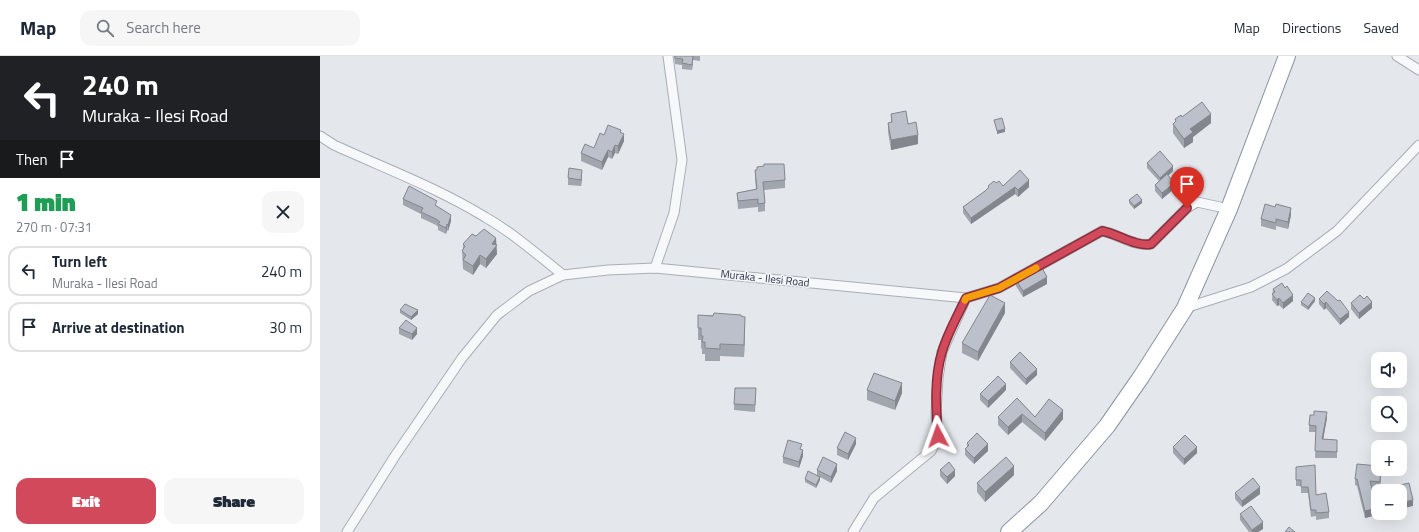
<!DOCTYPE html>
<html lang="en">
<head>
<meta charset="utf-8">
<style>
	:root { --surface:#fff; --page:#f6f6f7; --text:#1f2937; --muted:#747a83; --line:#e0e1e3; --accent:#d1495b }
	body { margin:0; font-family:"Titillium Web",sans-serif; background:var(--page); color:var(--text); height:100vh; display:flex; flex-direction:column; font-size:15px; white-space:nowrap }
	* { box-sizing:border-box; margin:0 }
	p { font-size:13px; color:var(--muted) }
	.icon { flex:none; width:22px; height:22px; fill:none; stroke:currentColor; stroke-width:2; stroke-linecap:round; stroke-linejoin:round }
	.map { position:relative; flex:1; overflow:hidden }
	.sheet { display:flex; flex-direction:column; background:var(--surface); width:320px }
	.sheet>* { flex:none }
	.top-card { background:#202124; color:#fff; overflow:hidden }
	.controls { position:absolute; left:1051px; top:296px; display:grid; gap:8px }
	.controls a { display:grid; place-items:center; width:36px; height:36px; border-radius:8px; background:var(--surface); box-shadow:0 4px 16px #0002; font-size:20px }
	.pin { position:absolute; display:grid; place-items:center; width:34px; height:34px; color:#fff; margin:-41px -17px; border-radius:50% 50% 50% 0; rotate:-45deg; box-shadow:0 0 4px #0007 }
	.pin .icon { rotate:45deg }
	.me { position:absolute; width:44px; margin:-22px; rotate:356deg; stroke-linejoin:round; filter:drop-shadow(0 0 3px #0008) }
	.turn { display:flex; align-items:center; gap:14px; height:84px; padding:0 16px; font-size:18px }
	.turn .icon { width:52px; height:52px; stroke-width:2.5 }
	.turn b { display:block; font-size:28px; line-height:34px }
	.then { display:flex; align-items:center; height:38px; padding:0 16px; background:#0003; gap:8px; font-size:15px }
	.round { display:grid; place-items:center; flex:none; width:42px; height:42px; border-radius:12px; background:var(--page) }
	.overview { display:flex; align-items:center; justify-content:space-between; height:68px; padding:0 16px }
	h1 { font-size:24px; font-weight:800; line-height:30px; color:#1e9e55 }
	.primary-button { display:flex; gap:8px; margin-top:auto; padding:8px 16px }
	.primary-button a { flex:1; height:46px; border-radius:12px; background:var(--accent); color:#fff; font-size:16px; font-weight:800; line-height:46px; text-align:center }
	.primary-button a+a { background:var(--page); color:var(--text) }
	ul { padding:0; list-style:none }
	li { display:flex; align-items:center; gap:12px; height:50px; margin:0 8px 6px; padding:0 8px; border:2px solid var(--line); border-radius:12px }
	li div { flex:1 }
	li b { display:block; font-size:15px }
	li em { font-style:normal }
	header { display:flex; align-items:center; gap:24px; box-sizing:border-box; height:56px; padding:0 20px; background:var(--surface); border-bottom:1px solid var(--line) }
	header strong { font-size:19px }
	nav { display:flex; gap:22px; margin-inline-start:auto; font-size:14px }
	.search { width:280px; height:36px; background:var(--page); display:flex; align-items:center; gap:10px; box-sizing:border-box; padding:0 14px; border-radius:12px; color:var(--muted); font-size:15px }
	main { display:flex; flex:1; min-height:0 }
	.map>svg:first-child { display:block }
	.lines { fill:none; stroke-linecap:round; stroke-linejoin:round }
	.street-casing { stroke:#a9aeb7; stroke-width:11 }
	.highway-casing { stroke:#8b94a3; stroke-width:18 }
	.street { stroke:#f7f8fa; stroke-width:9 }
	.highway { stroke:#fff; stroke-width:16 }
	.wall { fill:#a1a5ae }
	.shaded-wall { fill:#83868d }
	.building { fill:#bbc0ca; stroke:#83868d }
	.route-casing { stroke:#882f3b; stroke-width:10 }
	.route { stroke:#d1495b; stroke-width:7 }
	.slow { stroke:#f59e0b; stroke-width:7 }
	.labels { text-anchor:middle; stroke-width:3; stroke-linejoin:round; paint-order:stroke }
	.street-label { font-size:11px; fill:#2b3445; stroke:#f4f6f9 }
</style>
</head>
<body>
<header>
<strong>Map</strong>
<div class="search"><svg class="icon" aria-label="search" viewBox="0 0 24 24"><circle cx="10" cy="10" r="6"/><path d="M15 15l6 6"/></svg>Search here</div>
<nav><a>Map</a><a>Directions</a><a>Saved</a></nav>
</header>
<main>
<section class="sheet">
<div class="top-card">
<div class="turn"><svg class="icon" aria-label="left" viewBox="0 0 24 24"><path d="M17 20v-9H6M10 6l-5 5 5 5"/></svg><div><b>240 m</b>Muraka - Ilesi Road</div></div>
<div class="then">Then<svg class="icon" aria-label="arrive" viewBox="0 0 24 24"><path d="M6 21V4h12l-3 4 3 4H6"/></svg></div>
</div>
<div class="overview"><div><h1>1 min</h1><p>270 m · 07:31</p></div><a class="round"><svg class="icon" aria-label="close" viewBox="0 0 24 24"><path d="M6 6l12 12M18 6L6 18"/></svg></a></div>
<ul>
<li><svg class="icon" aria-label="left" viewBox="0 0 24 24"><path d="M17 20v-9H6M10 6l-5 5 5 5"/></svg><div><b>Turn left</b><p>Muraka - Ilesi Road</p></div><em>240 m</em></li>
<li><svg class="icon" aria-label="arrive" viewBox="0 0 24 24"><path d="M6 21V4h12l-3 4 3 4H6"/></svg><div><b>Arrive at destination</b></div><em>30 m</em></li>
</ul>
<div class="primary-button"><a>Exit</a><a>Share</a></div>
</section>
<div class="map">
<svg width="1099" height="476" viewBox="0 0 1099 476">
	<rect width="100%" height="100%" fill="#e4e7ec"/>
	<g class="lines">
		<g class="street-casing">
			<g id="street">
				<path d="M1077,0L1099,14"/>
				<path d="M0,80L14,89C64,112 118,132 165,161C193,177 218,199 243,219"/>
				<path d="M335,212L354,157L362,104L348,0"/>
				<path d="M865,252L931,231L966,213L1017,175L1099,89"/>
				<path d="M27,476L75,400L142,302L177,259L209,235L243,219L288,214L335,212L646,242L679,232L782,175C798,178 815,191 831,188L867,152L877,146L909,153"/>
				<path d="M533,476L554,442L611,395L618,380L616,357L618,322L622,296L646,242"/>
			</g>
		</g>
		<g class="highway-casing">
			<path id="highway" d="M689,476L721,447L787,370L821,321L865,252L909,153L967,0"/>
		</g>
		<use href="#street" class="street"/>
		<use href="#highway" class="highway"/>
	</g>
	<g class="wall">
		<path d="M354,0H380V5L373,4L372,14L362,13V9L355,8Z"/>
		<path d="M571,58L598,88L571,94L568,76V67L571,66Z"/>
		<path d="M862,61L891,67L873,81V86L864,92L853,77V68L855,66V63Z"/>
		<path d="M301,76L304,85L298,98L295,97L292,103L288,101L282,114L261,105V97L274,92L284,79Z"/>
		<path d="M827,107L853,115L848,120L854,133L842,143L835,135V129L839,125L827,112Z"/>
		<path d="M437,111L465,124V132L444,134L445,147V155L438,156V151L418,153L417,137L436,133L435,123V114H437Z"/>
		<path d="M262,120L261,130L248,129V122Z"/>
		<path d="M676,127L683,130L709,131L698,141L695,138L651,168L643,157V151L665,135L668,132V130Z"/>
		<path d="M83,143L117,150L131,165L128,175L127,174L126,178L118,174V171L116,169L101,162V158L83,149Z"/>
		<path d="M809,144L822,147L814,153L809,147Z"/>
		<path d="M971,159L968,173L956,170V174L941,170V163Z"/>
		<path d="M156,180L176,189L177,198L166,212L160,208L153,219L143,213L142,195L143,193V188Z"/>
		<path d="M696,224L727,228L703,241L696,230Z"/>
		<path d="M953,233L973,245L963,253L959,249L957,250L952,244Z"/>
		<path d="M1007,235L1029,261L1020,269L1006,252L1004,254L999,248V243Z"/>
		<path d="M1044,243L1052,252L1039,263L1031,253V247Z"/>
		<path d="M995,245L988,254L981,249V246Z"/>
		<path d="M80,254L98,258L91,264L80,257Z"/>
		<path d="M685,257L658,305L642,297V287Z"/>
		<path d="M378,259L421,260L425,273L424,301L400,300V305H385V298H382V293L381,292V284H378Z"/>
		<path d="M79,272L97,278L92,284L79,278Z"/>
		<path d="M690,306L717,319L706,329L690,312Z"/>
		<path d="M547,334L582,337L575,354L547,344Z"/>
		<path d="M686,334L668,352L660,344V338Z"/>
		<path d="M436,338L435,356L414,354V348Z"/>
		<path d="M697,342L715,361L743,363L725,385L702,366L688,379L678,369V361Z"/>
		<path d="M1007,362L1003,383L1017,384V402H995L996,376H989V369Z"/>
		<path d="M647,387L668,395L654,408L645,399V393L647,391Z"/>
		<path d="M536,388L528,404L517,399V392Z"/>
		<path d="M853,391L877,397L864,409L853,397Z"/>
		<path d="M483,400L479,412L463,407V401Z"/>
		<path d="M497,414L517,415L511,427L500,421V424L496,432L485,426V423L497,420Z"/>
		<path d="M620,414L635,420L627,428L620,420Z"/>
		<path d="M976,417L996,439L1009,456V462L996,464V460L991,461L988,437H981V430H976Z"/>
		<path d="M1061,417L1060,432L1052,431L1057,459L1045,462L1037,430L1035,429V423Z"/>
		<path d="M694,419L665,446L657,436V427Z"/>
		<path d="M915,437L940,438L922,451L915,443Z"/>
		<path d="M920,458L943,473L938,476H929L920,464Z"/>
	</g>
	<g class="shaded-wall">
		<path d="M373,0V4L372,14V9Z"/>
		<path d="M891,58V67L873,81V86L864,92V83L870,73Z"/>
		<path d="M685,73V76L677,78V75Z"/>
		<path d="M304,78V85L298,98V90Z"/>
		<path d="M598,79V88L571,94V84Z"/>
		<path d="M295,89V97L292,103V96Z"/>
		<path d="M288,94V101L282,114V106Z"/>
		<path d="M853,110V115L840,127V122Z"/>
		<path d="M262,114V120L261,130V124Z"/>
		<path d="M709,124V131L698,141V134Z"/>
		<path d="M854,127V133L842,143V137Z"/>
		<path d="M695,131V138L651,168V162Z"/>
		<path d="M822,144V147L814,153V150Z"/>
		<path d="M971,152V159L968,173V166Z"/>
		<path d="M131,159V165L128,175V169Z"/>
		<path d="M127,168V174L126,178V172Z"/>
		<path d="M176,182L177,198L166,212V203L172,188Z"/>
		<path d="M160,199V208L153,219V210Z"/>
		<path d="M727,221V228L703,241V235Z"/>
		<path d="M973,239V245L963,253V247Z"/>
		<path d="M959,242V249L957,250V244Z"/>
		<path d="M995,242V245L988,254V251Z"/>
		<path d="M1006,246V252L1004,254V248Z"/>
		<path d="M1052,246V252L1039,263V257Z"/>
		<path d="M685,247V257L658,305V296Z"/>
		<path d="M98,254V258L91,264V261Z"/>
		<path d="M1029,256V261L1020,269V263Z"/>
		<path d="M425,261V273L424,301V289Z"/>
		<path d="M97,272V278L92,284V278Z"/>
		<path d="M717,313V319L706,329V323Z"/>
		<path d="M582,327V337L575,354V345Z"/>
		<path d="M686,328V334L668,352V345Z"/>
		<path d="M743,354V363L725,385V377Z"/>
		<path d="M1007,356V362L1002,390V383Z"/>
		<path d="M702,358V366L688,379V371Z"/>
		<path d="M536,382V388L528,404V398Z"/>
		<path d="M668,388V395L654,408V402Z"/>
		<path d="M877,391V397L864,409V403Z"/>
		<path d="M483,394V400L479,412V406Z"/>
		<path d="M517,408V415L511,427V421Z"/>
		<path d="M694,410V419L665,446V436Z"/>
		<path d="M1061,413V417L1060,432V426Z"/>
		<path d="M635,414V420L627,428V421Z"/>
		<path d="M500,421V424L496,432V429Z"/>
		<path d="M940,431V438L922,451V445Z"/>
		<path d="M1093,444V450L1080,453V447Z"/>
		<path d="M1057,452V459L1045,462V455Z"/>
		<path d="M943,466V473L938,476H932V474Z"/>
	</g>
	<g class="building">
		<path d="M355,0H373L372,9L362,7L363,3L355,2Z"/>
		<path d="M882,46L891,58L870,73L873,76L864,83L853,68L856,65L855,63L861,59L862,61Z"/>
		<path d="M586,55L588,68L596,66L598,79L571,84L568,67L572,66L571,58Z"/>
		<path d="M682,62L685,73L677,75L674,64Z"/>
		<path d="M288,69L301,74L300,76L304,78L298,90L295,89L292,96L288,94L282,106L261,97L265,88L274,92L280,77L284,79Z"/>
		<path d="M840,95L853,110L840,122L827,107Z"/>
		<path d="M444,108H464L465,124L443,126L445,147L438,148V143L418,145L417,137L437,133L435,114H437V111L444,110Z"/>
		<path d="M249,112L262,114L261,124L248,122Z"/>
		<path d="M700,114L709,124L698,134L695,131L651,162L643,151L665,135L669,131L668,130L674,125L676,127L679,125L683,130Z"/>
		<path d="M847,118L854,127L842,137L835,129Z"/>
		<path d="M89,130L117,145L115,149L131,159L128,169L127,168L126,172L118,168L120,166L116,163L101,156L103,152L83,143Z"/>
		<path d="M817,138L822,144L814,150L809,144Z"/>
		<path d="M945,148L955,151L956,148L971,152L968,166L956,163V167L941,163Z"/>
		<path d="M164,173L176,182L172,188L177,189L166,203L160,199L153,210L143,204L146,199L142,195L145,190L143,188L152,178L156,180Z"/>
		<path d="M721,210L727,221L703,235L696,224Z"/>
		<path d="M962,227L965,232L967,230L973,239L963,247L959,242L957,244L952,238L955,236L953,233Z"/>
		<path d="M1007,235L1018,245L1020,244L1029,256L1020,263L1006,246L1004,248L999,243Z"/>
		<path d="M988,237L995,242L988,251L981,246Z"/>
		<path d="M670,239L685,247L658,296L642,287Z"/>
		<path d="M1040,239L1044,243L1047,240L1052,246L1039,257L1031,247Z"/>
		<path d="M85,248L98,254L91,261L80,254Z"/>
		<path d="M394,257L421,259V260L425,261L424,289L400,288V293L385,292V286H382L383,280H381V272H378V259L393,260Z"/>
		<path d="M86,264L97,272L92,278L79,272Z"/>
		<path d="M700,296L717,313L706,323L690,306Z"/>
		<path d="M554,317L582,327L575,345L547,334Z"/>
		<path d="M678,320L686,328L668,345L660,338Z"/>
		<path d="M415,332H436L435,349L414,348Z"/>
		<path d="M697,342L715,361L729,343L743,354L725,377L702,358L688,371L678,361Z"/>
		<path d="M994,355L1007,356L1002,383L1017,384V396L995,395L996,370L989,369L990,359H994Z"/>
		<path d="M525,376L536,382L528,398L517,392Z"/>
		<path d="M657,377L668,388L654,402L645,393L649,389L647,387Z"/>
		<path d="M865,379L877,391L864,403L853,391Z"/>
		<path d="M468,384L482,388L480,393L483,394L479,406L463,401Z"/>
		<path d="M503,401L517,408L511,421L497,414Z"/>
		<path d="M686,401L694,410L665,436L657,427Z"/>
		<path d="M629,406L635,414L627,421L620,414Z"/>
		<path d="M1037,408L1058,410V413H1061L1060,426L1050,425L1057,452L1045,455L1037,423H1035Z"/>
		<path d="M995,409L996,439L1006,437L1009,456L996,457V454H991L988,431H981V424H976V411Z"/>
		<path d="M488,415L500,421L496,429L485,423Z"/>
		<path d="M933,422L940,431L922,445L915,437Z"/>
		<path d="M1089,427L1093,444L1080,447V435H1072L1071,431Z"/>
		<path d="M931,450L943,466L932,474L920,458Z"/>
		<path d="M969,471L975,476H965Z"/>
	</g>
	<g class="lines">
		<g class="route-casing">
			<path id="route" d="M618,380C616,353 614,322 622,296C627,278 638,259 646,242L679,232L782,175C798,178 816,191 831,188L867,152"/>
		</g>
		<use href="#route" class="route"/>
		<path class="slow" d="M645,244L646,242L679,232L716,212"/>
	</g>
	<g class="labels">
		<g class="street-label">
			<text transform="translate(445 222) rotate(6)" y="4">Muraka - Ilesi Road</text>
		</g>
	</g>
</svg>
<div class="controls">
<a><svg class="icon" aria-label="sound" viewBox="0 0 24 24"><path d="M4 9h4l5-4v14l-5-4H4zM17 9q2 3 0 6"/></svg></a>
<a><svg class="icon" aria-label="search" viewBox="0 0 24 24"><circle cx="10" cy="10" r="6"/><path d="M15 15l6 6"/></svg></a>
<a>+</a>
<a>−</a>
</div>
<div class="pin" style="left:867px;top:152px;background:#d93025"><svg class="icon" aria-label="arrive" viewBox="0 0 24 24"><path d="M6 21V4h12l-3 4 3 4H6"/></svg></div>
<svg class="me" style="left:618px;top:380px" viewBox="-20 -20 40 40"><path d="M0-17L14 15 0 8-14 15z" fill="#d1495b" stroke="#fff" stroke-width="4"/></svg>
</div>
</main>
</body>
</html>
